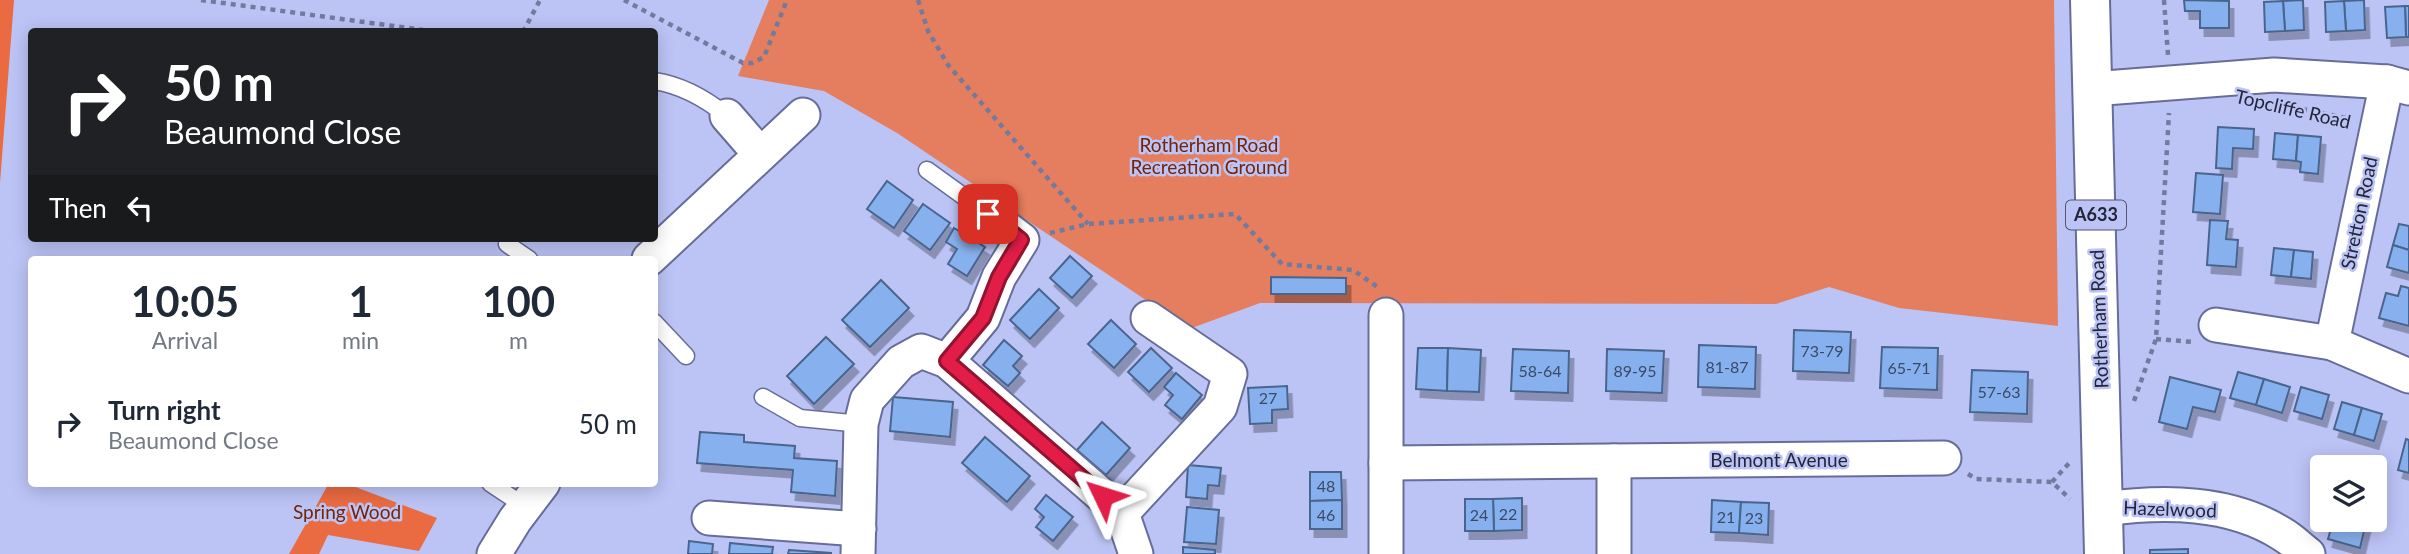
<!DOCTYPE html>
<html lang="en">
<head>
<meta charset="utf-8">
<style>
	:root { --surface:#fff; --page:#f2f2f3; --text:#1f2937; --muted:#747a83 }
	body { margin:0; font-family:Lato,sans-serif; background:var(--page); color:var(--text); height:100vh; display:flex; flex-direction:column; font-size:26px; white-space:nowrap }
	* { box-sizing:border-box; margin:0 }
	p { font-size:23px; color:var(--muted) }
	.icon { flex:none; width:38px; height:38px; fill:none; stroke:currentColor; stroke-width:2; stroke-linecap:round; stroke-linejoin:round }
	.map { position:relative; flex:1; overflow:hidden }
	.drawer { position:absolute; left:28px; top:256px; width:630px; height:231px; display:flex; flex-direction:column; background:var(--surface); border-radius:7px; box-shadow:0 4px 18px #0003 }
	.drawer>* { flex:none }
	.banner { position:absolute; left:28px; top:28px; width:630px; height:214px; border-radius:7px; box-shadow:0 4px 18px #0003; background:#202124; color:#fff; overflow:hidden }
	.tools { position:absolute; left:2310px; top:455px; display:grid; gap:14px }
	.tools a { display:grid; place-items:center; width:77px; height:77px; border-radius:7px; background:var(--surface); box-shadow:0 4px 18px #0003; font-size:35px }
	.pin { position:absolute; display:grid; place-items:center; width:60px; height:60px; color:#fff; margin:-30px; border-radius:14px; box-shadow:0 4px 10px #0006 }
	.me { position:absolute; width:77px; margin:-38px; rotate:311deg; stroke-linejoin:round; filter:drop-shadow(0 0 5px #0008) }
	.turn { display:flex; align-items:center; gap:24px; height:147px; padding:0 21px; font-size:32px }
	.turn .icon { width:91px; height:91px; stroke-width:2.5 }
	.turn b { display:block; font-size:49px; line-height:60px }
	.then { display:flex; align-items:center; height:66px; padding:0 21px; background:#0003; gap:14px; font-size:26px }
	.eta { display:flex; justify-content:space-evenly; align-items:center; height:119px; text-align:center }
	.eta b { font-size:42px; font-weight:700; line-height:49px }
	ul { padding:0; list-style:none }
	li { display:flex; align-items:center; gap:21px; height:98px; padding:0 21px }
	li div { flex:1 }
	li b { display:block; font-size:26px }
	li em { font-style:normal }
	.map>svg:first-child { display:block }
	.green { fill:#e47e5e }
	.forest { fill:#ea6b42 }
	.building { fill:#87b1ee; stroke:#4a658d; stroke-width:2; filter:url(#shadow) }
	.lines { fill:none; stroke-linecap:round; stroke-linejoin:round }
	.lane-casing { stroke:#676d9a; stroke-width:19 }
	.street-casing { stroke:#676d9a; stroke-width:37 }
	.primary-casing { stroke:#676d9a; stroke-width:42 }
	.path { stroke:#747a9d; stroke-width:4.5; stroke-dasharray:5 5; stroke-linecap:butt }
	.lane { stroke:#fff; stroke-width:16 }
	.street { stroke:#fff; stroke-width:33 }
	.primary { stroke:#fff; stroke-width:38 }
	.route-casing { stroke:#92132f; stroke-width:18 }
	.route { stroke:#e11d48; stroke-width:12 }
	.labels { text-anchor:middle; stroke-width:5; stroke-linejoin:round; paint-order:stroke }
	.number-label { font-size:16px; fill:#3c4966 }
	.shield { fill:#bcc4f6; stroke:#515572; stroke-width:2 }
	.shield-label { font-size:18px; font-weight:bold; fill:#232639 }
	.street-label { font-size:19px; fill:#232639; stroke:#bcc4f6 }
	.park-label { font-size:19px; fill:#742407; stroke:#bcc4f6 }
</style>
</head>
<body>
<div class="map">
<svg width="2409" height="554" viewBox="0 0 2409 554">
	<defs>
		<filter id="shadow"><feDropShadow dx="4.5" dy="8" stdDeviation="0" flood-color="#0004"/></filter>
	</defs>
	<rect width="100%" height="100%" fill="#bcc4f6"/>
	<path class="green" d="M769,0H2054L2058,326L1899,308L1829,287L1776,304L1260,303L1189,329L897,133L824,91L738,76Z"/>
	<g class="forest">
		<path d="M0,0H14L0,183Z"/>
		<path d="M329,483H345L437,518L419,551L328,535L319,554H289Z"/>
	</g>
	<g class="building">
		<path d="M2184,0L2229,1V28H2200V11H2185Z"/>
		<path d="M2303,0L2304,30L2285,31L2283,1Z"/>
		<path d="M2364,0L2365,30L2346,31L2344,1Z"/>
		<path d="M2283,1L2285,31L2265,32L2264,2Z"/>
		<path d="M2344,1L2346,31L2326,32L2325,2Z"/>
		<path d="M2405,6H2409V37H2406Z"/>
		<path d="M2405,6L2406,37L2387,38L2385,7Z"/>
		<path d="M2218,127L2254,129L2253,149L2233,148L2232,169L2216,168Z"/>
		<path d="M2275,133L2298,135L2296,161L2273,159Z"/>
		<path d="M2298,135L2321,137L2318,174L2300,172L2301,162L2296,161Z"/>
		<path d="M2196,173L2223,175L2220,214L2193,212Z"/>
		<path d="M887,181L913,200L894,228L867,209Z"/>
		<path d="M923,204L950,223L930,250L904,231Z"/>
		<path d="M2210,220L2228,221L2226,239L2238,240L2236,267L2207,265Z"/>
		<path d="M2399,224L2409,226V250L2393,245Z"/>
		<path d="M954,228L985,247L967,276L948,264L957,249L946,242Z"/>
		<path d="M2393,245L2409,250V273L2387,267Z"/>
		<path d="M2274,248L2294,250L2291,277L2271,275Z"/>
		<path d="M2294,250L2313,252L2311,279L2291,277Z"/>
		<path d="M1070,256L1092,276L1072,298L1050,278Z"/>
		<path d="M1271,277L1346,278V294H1271Z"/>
		<path d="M881,280L909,308L870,347L842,320Z"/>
		<path d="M2401,286L2409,288V326L2379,318L2386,293L2398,296Z"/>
		<path d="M1039,289L1059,308L1030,339L1010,320Z"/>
		<path d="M1111,320L1136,344L1114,368L1088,344Z"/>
		<path d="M1794,330L1851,332L1849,373L1793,371Z"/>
		<path d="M826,337L854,364L814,404L787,376Z"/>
		<path d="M1004,340L1022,356L1013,366L1020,373L1008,386L983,365Z"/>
		<path d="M1699,345L1756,347L1755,389L1698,387Z"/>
		<path d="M1882,347L1938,348L1937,390L1880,388Z"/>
		<path d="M1151,348L1172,368L1149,392L1128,372Z"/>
		<path d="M1418,348H1448L1447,391L1416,389Z"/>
		<path d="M1448,348L1481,350L1479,392L1447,391Z"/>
		<path d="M1513,349L1569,351L1568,393L1511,391Z"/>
		<path d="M1607,349L1664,351L1662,393L1606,391Z"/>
		<path d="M1972,370L2028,372L2027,414L1970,412Z"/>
		<path d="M2238,372L2264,379L2256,405L2230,398Z"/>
		<path d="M1176,373L1202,395L1182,419L1165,405L1173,395L1164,387Z"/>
		<path d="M2170,377L2221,390L2215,412L2193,407L2187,429L2159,422Z"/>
		<path d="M2264,379L2290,387L2282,413L2256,405Z"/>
		<path d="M1287,386L1288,409L1272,410V423L1250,424L1248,388Z"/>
		<path d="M2301,387L2329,395L2322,419L2294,411Z"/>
		<path d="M893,397L953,402L950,437L890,431Z"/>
		<path d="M2342,402L2362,408L2354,435L2334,429Z"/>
		<path d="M2362,408L2382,414L2374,441L2354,435Z"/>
		<path d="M1102,422L1130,448L1106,475L1077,450Z"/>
		<path d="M700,432L744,435V442L795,446L794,458L837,461L835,496L791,492L793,470L697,463Z"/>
		<path d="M985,437L1030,476L1007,502L962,463Z"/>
		<path d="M2406,439L2409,440V473L2398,470Z"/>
		<path d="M1188,465L1221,468L1219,486L1208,485L1207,499L1186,497Z"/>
		<path d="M1310,472H1341L1342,500L1310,501Z"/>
		<path d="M1046,495L1073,517L1053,541L1036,527L1044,517L1035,509Z"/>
		<path d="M1522,498V530L1494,531L1493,499Z"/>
		<path d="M1465,499H1493L1494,531H1465Z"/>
		<path d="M1342,500V529H1310V501Z"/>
		<path d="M1712,500L1741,502L1739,533L1711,532Z"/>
		<path d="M1741,502L1769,503L1768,535L1739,533Z"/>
		<path d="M1187,507L1219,510L1216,544L1184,542Z"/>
		<path d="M2333,520H2367L2364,531L2333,522Z"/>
		<path d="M2333,522L2364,531L2360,548L2328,539Z"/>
		<path d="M689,541L713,544L712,554H688Z"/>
		<path d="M730,543L773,547L772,554H729Z"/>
		<path d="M1183,547L1215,550V554H1183Z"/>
		<path d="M2188,549V554H2150V550Z"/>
		<path d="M789,550L831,553V554H788Z"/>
	</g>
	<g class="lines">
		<g class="lane-casing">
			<g id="lane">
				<path d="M654,81C682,85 706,99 727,116"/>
				<path d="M927,170L988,214"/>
				<path d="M507,244L529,259"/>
				<path d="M654,322L686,356"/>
				<path d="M763,397L800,418L861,424"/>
				<path d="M490,483L526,507"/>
			</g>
		</g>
		<g class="street-casing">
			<g id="street">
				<path d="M2092,89L2274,75L2387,82L2409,88"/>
				<path d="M727,116L760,154"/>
				<path d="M649,259L803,115"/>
				<path d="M2216,325L2332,343L2409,376"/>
				<path d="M2332,343L2387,82"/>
				<path d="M947,361L983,318L999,277L1022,240L988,214"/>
				<path d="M1614,461V554"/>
				<path d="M1386,463L1944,458"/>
				<path d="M2104,509C2164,501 2230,501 2282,534C2291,539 2299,547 2308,554"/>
				<path d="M1122,513L1220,407L1230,374L1148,318"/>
				<path d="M709,518L859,529"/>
				<path d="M494,554L515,520L543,483"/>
				<path d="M858,554L861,424L867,400L901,362L921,351L947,361L1122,513L1136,554"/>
				<path d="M1386,554V315"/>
			</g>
		</g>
		<g class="primary-casing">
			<path id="primary" d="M2090,0L2104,554"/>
		</g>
		<g class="path">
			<path d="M201,0L438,32"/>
			<path d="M624,0L743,63H752L764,57L787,0"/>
			<path d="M918,0L928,31L948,65L1088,224"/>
			<path d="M2164,0L2168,55"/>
			<path d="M523,32L540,0"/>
			<path d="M2302,109L2351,119"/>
			<path d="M1050,233L1088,224L1235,214L1282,264L1353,270L1379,288"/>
			<path d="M2156,339L2193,342"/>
			<path d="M2134,401L2156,339L2169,113"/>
			<path d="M1968,474L1976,479L2052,482L2070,499"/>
			<path d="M2052,482L2070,462"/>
		</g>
		<use href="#lane" class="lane"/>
		<use href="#street" class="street"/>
		<use href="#primary" class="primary"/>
	</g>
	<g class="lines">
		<g class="route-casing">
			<path id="route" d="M988,214L1021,240L999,277L983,318L947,361L1103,496"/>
		</g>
		<use href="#route" class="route"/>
	</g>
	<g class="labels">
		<g class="number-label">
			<text x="1822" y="357">73-79</text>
			<text x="1727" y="373">81-87</text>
			<text x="1909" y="374">65-71</text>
			<text x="1540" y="377">58-64</text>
			<text x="1635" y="377">89-95</text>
			<text x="1999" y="398">57-63</text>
			<text x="1268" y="404">27</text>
			<text x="1326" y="492">48</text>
			<text x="1508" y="520">22</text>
			<text x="1326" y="521">46</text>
			<text x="1479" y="521">24</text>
			<text x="1726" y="523">21</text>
			<text x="1754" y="524">23</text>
		</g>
		<rect class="shield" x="2066" y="200.5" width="60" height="29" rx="5"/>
		<g class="shield-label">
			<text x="2096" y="221">A633</text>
		</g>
		<g class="street-label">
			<text transform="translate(2293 109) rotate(13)" y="7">Topcliffe Road</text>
			<text transform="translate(2359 213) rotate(-78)" y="7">Stretton Road</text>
			<text transform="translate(2099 319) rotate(-92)" y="7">Rotherham Road</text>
			<text x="1779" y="467">Belmont Avenue</text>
			<text transform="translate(2170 509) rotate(2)" y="7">Hazelwood</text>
		</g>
		<g class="park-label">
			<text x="1209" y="152">Rotherham Road<tspan x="1209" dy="22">Recreation Ground</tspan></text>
			<text x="347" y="519">Spring Wood</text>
		</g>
	</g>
</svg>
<div class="tools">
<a><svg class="icon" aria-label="layers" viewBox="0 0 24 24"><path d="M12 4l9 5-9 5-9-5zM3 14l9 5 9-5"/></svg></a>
</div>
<div class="pin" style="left:988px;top:214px;background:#d93025"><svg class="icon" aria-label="arrive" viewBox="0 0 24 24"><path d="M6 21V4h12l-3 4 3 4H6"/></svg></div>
<svg class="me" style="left:1103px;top:496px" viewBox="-20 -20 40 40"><path d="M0-17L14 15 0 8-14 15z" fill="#e11d48" stroke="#fff" stroke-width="4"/></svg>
<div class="banner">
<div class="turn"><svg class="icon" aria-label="right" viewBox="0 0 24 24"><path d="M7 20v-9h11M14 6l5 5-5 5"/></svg><div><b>50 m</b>Beaumond Close</div></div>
<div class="then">Then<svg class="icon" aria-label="left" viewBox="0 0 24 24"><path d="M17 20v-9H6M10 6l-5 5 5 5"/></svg></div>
</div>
<section class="drawer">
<div class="eta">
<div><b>10:05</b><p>Arrival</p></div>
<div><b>1</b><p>min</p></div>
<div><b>100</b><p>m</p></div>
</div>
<ul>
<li><svg class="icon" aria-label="right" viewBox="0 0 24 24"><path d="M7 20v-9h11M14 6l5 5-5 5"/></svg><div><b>Turn right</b><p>Beaumond Close</p></div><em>50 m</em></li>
</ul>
</section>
</div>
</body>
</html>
